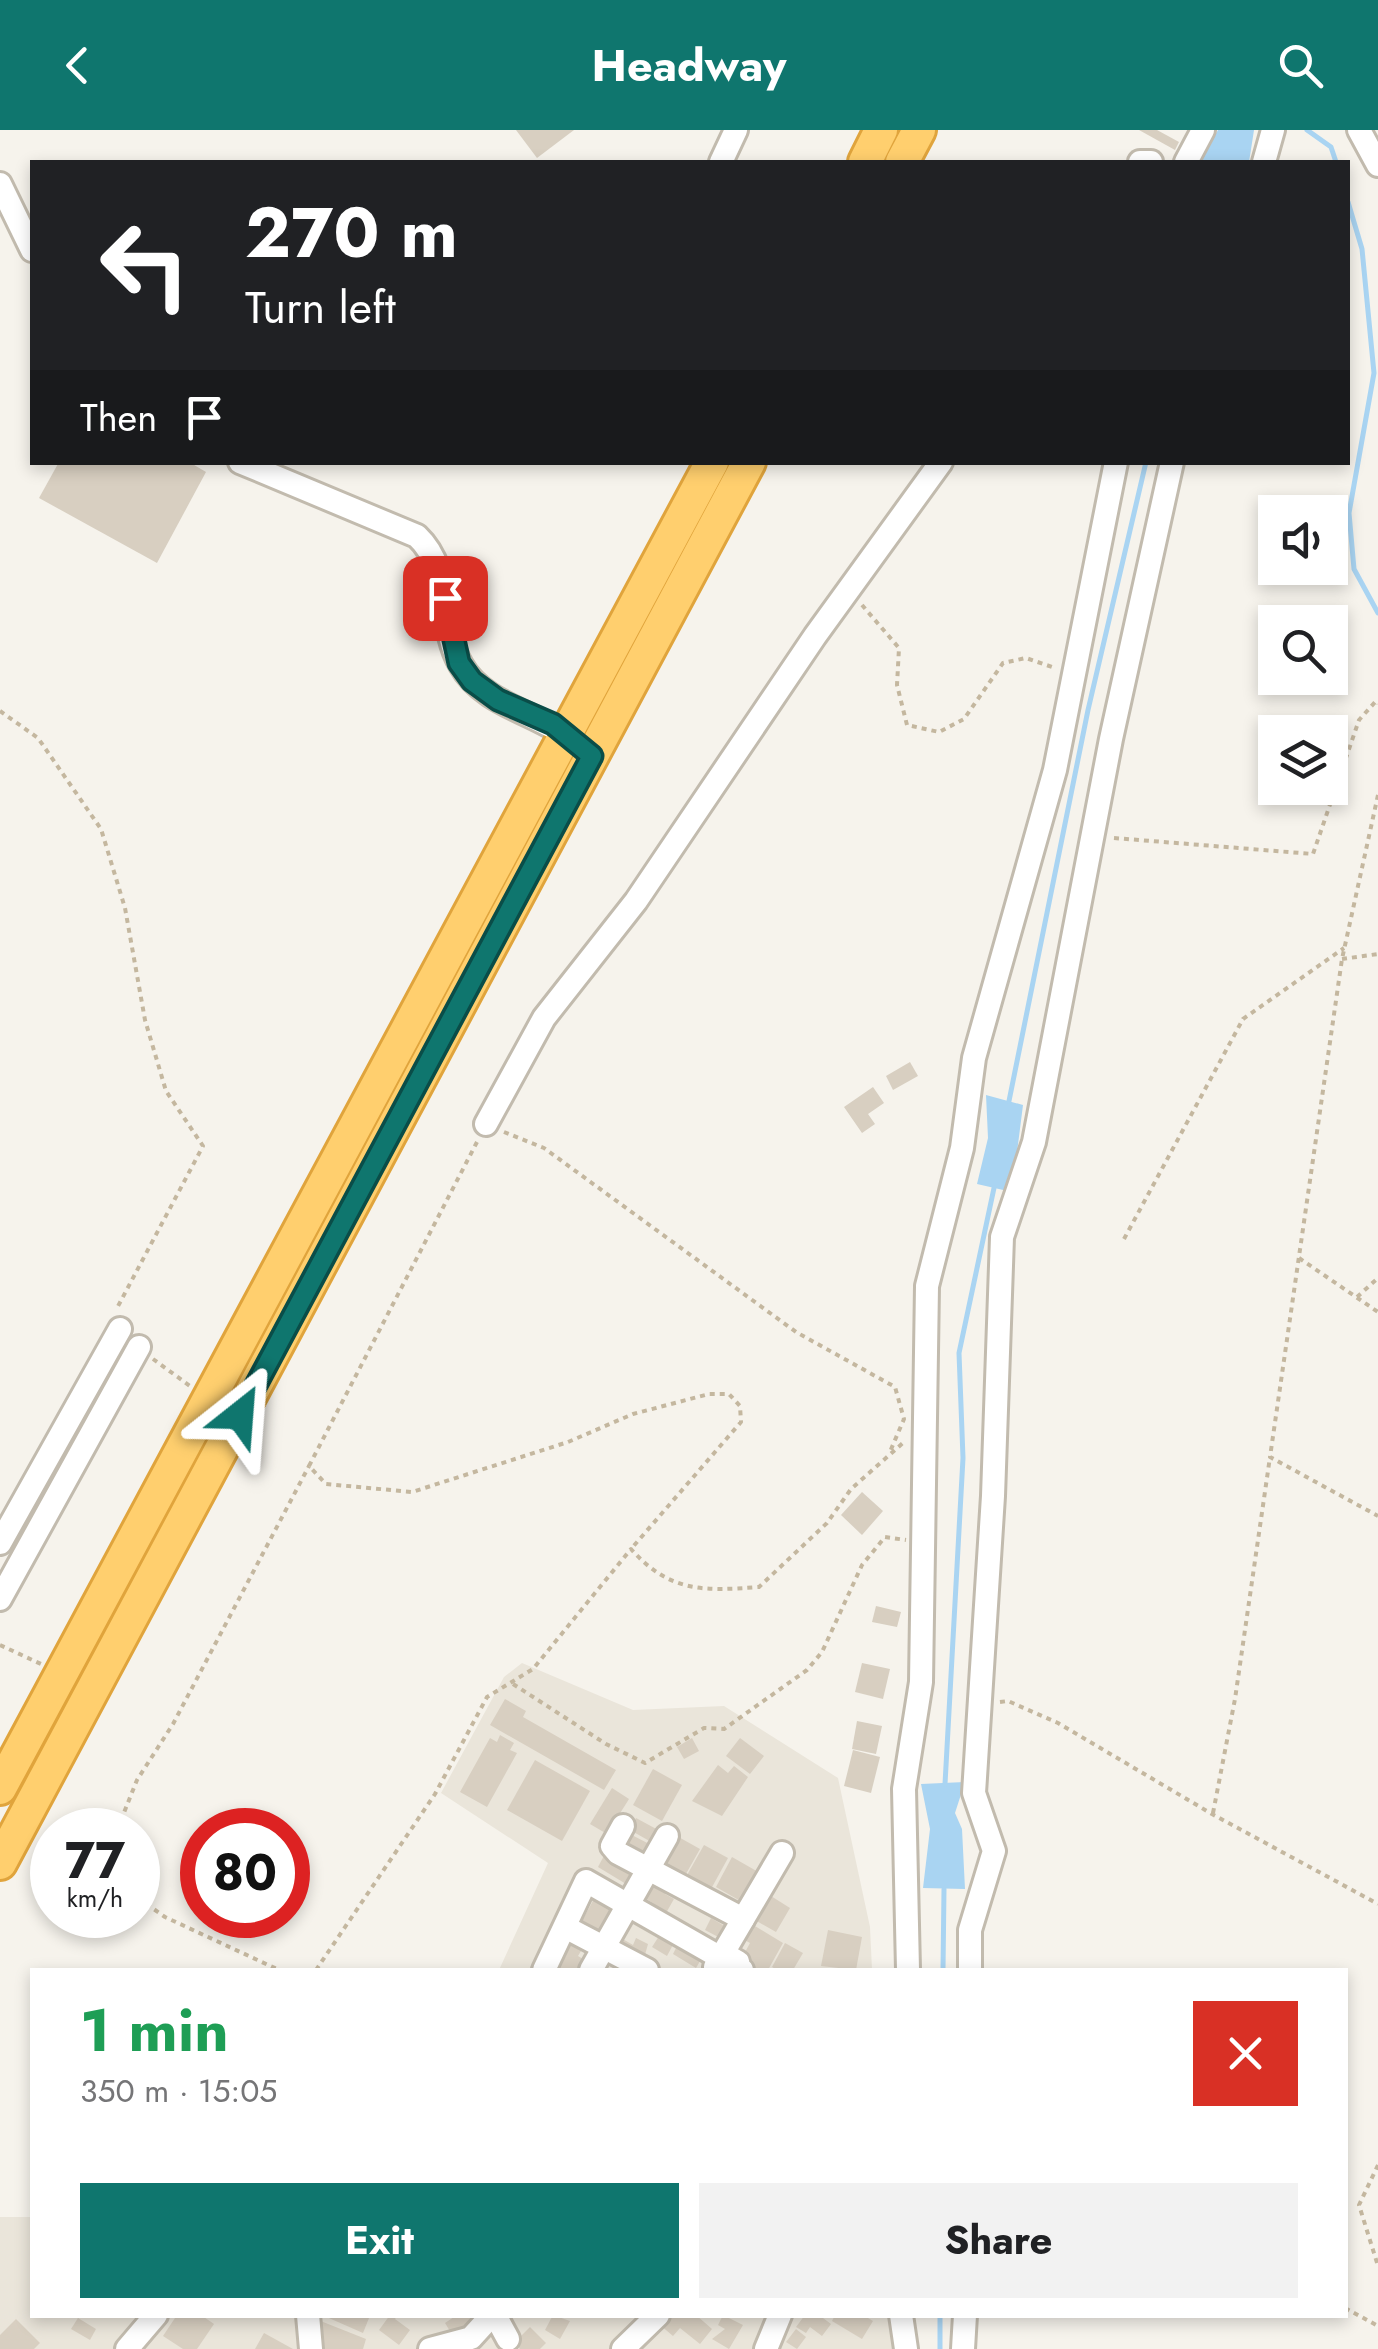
<!DOCTYPE html>
<html lang="en">
<head>
<meta charset="utf-8">
<style>
	:root { --surface:#fff; --page:#f2f2f2; --text:#202124; --muted:#757577; --accent:#0f766e }
	body { margin:0; font-family:Jost,sans-serif; background:var(--page); color:var(--text); height:100vh; display:flex; flex-direction:column; font-size:38px; white-space:nowrap }
	* { box-sizing:border-box; margin:0 }
	p { font-size:32px; color:var(--muted) }
	.icon { flex:none; width:55px; height:55px; fill:none; stroke:currentColor; stroke-width:2; stroke-linecap:round; stroke-linejoin:round }
	.map { position:relative; flex:1; overflow:hidden }
	.sheet { position:absolute; left:30px; top:1838px; width:1318px; height:350px; display:flex; flex-direction:column; background:var(--surface); border-radius:0px; box-shadow:0 5px 15px #0003 }
	.sheet>* { flex:none }
	.top-card { position:absolute; left:30px; top:30px; width:1320px; height:305px; border-radius:0px; box-shadow:0 5px 15px #0003; background:#202124; color:#fff; overflow:hidden }
	.tools { position:absolute; left:1258px; top:365px; display:grid; gap:20px }
	.tools a { display:grid; place-items:center; width:90px; height:90px; border-radius:0px; background:var(--surface); box-shadow:0 5px 15px #0003; font-size:50px }
	.speed { position:absolute; left:30px; top:1678px; display:flex; gap:20px; font-size:50px; font-weight:700; text-align:center }
	.speed>* { display:grid; place-content:center; width:130px; height:130px; border-radius:50%; background:var(--surface); box-shadow:0 5px 15px #0003; line-height:1 }
	.speed small { font-size:25px; font-weight:400 }
	.speed .limit { border:15px solid #d22; background:#fff; color:#111 }
	.pin { position:absolute; display:grid; place-items:center; width:85px; height:85px; color:#fff; margin:-42px; border-radius:20px; box-shadow:0 5px 15px #0006 }
	.me { position:absolute; width:110px; margin:-55px; rotate:28deg; stroke-linejoin:round; filter:drop-shadow(0 0 8px #0008) }
	.turn { display:flex; align-items:center; gap:35px; height:210px; padding:0 50px; font-size:45px }
	.turn .icon { width:130px; height:130px; stroke-width:2.5 }
	.turn b { display:block; font-size:70px; line-height:85px }
	.then { display:flex; align-items:center; height:95px; padding:0 50px; background:#0003; gap:20px; font-size:38px }
	.round { display:grid; place-items:center; flex:none; width:105px; height:105px; border-radius:0px; background:var(--page) }
	.overview { display:flex; align-items:center; justify-content:space-between; height:170px; padding:0 50px }
	h1 { font-size:60px; font-weight:700; line-height:75px; color:#1e9e55 }
	.action { display:flex; gap:20px; margin-top:auto; padding:20px 50px }
	.action a { flex:1; height:115px; border-radius:0px; background:var(--accent); color:#fff; font-size:40px; font-weight:700; line-height:115px; text-align:center }
	.action a+a { background:var(--page); color:var(--text) }
	header { display:flex; justify-content:space-between; align-items:center; height:130px; padding:0 50px; background:var(--accent); color:#fff; font-size:45px; font-weight:700 }
	.map>svg:first-child { display:block }
	.residential { fill:#eae5da }
	.water { fill:#a9d4f2 }
	.lines { fill:none; stroke-linecap:round; stroke-linejoin:round }
	.stream { stroke:#a9d4f2; stroke-width:5 }
	.building { fill:#d8cfc1 }
	.minor-casing { stroke:#c2bbae; stroke-width:28 }
	.highway-casing { stroke:#e0a43c; stroke-width:38 }
	.path { stroke:#c4b79f; stroke-width:4; stroke-dasharray:5 5; stroke-linecap:butt }
	.minor { stroke:#fff; stroke-width:22 }
	.highway { stroke:#ffcf6e; stroke-width:32 }
	.route-casing { stroke:#0a4d48; stroke-width:25 }
	.route { stroke:#0f766e; stroke-width:18 }
</style>
</head>
<body>
<header><svg class="icon" aria-label="back" viewBox="0 0 24 24"><path d="M15 5l-7 7 7 7"/></svg>Headway<svg class="icon" aria-label="search" viewBox="0 0 24 24"><circle cx="10" cy="10" r="6"/><path d="M15 15l6 6"/></svg></header>
<div class="map">
<svg width="1378" height="2219" viewBox="0 0 1378 2219">
	<rect width="100%" height="100%" fill="#f6f3ec"/>
	<g class="residential">
		<path d="M522,1533L633,1580L724,1576L838,1648L870,1797L872,1840H499L548,1733L441,1663L504,1547Z"/>
		<path d="M0,2087H32V2185H892L894,2219H0Z"/>
	</g>
	<g class="water">
		<path d="M1218,0H1254L1249,32H1200Z"/>
		<path d="M986,965L1023,975L1012,1062L977,1054L988,1008Z"/>
		<path d="M965,1652L955,1683L962,1699L965,1759L923,1758L930,1699L921,1654Z"/>
	</g>
	<g class="lines">
		<g class="stream">
			<path d="M1307,0L1331,17L1336,32"/>
			<path d="M1348,72L1362,119L1374,243L1349,383L1354,439L1378,483"/>
			<path d="M1009,971L1088,580L1146,332"/>
			<path d="M945,1654L963,1328L959,1223L994,1058"/>
			<path d="M943,1840L944,1759"/>
			<path d="M940,2219V2185"/>
		</g>
	</g>
	<g class="building">
		<path d="M516,0H574L537,28Z"/>
		<path d="M1139,0H1157L1179,12L1175,20Z"/>
		<path d="M59,332H189L206,342L157,433L39,368Z"/>
		<path d="M910,932L918,946L893,960L886,946Z"/>
		<path d="M873,957L884,973L868,984L875,994L862,1003L844,977Z"/>
		<path d="M862,1362L883,1381L862,1405L841,1385Z"/>
		<path d="M876,1476L901,1482L897,1497L872,1492Z"/>
		<path d="M862,1533L890,1539L883,1569L855,1562Z"/>
		<path d="M505,1569L526,1581L523,1587L616,1640L604,1660L490,1595Z"/>
		<path d="M857,1591L882,1596L876,1624L852,1619Z"/>
		<path d="M500,1605L514,1613L510,1620L517,1623L487,1677L460,1662L490,1608L497,1612Z"/>
		<path d="M692,1608L699,1621L684,1629L677,1617Z"/>
		<path d="M740,1608L764,1626L750,1644L726,1626Z"/>
		<path d="M853,1620L880,1627L871,1663L844,1656Z"/>
		<path d="M535,1630L590,1661L562,1711L507,1680Z"/>
		<path d="M718,1635L728,1643L734,1636L748,1647L722,1686L692,1671Z"/>
		<path d="M653,1639L682,1655L662,1691L633,1675Z"/>
		<path d="M612,1658L629,1669L607,1704L590,1694Z"/>
		<path d="M636,1688L660,1701L653,1713L630,1700Z"/>
		<path d="M628,1703L655,1717L647,1732L620,1718Z"/>
		<path d="M675,1705L700,1719L682,1751L657,1736Z"/>
		<path d="M704,1715L728,1728L711,1759L687,1745Z"/>
		<path d="M607,1720L641,1738L631,1757L598,1737Z"/>
		<path d="M732,1727L760,1743L744,1773L716,1757Z"/>
		<path d="M649,1741L671,1753L665,1764L674,1769L666,1783L679,1790L674,1800L636,1764L656,1775L637,1763Z"/>
		<path d="M763,1761L790,1778L776,1802L748,1786Z"/>
		<path d="M594,1769L618,1782L612,1792L605,1788L600,1798L607,1801L603,1809L579,1796Z"/>
		<path d="M711,1788L726,1797L720,1808L705,1800Z"/>
		<path d="M745,1790L783,1813L768,1840L738,1835L750,1813L737,1806Z"/>
		<path d="M828,1800L862,1807L856,1840L821,1836Z"/>
		<path d="M661,1803L675,1811L667,1826L652,1817Z"/>
		<path d="M621,1808L633,1815L636,1808L648,1814L643,1832L616,1817Z"/>
		<path d="M679,1812L703,1826L696,1838L673,1824Z"/>
		<path d="M568,1813L581,1821L578,1826L583,1829L576,1840H556Z"/>
		<path d="M785,1813L803,1823L793,1840H777L772,1837Z"/>
		<path d="M177,2185H201L214,2194L197,2219H183L163,2206Z"/>
		<path d="M322,2185H364L369,2188L363,2203Z"/>
		<path d="M390,2185H398L395,2189L410,2200L399,2215L379,2200Z"/>
		<path d="M457,2185H484L453,2206L445,2193Z"/>
		<path d="M553,2185L570,2191L560,2209L545,2200Z"/>
		<path d="M666,2185H696L712,2199L700,2214L680,2198L673,2206L659,2194Z"/>
		<path d="M723,2185L743,2195L729,2219L712,2209L725,2199L718,2195Z"/>
		<path d="M805,2185H819L831,2194L822,2206L810,2197L806,2203L796,2197Z"/>
		<path d="M835,2185H863L873,2191L862,2209L832,2191Z"/>
		<path d="M78,2188L96,2199L90,2210L71,2199Z"/>
		<path d="M16,2189L40,2213L34,2219H0V2205Z"/>
		<path d="M318,2190L366,2209L363,2219H314Z"/>
		<path d="M530,2197L546,2213L540,2219H520L514,2213Z"/>
		<path d="M796,2199L806,2207L797,2219L786,2212Z"/>
		<path d="M264,2203L293,2219H255Z"/>
	</g>
	<g class="lines">
		<g class="minor-casing">
			<g id="minor">
				<path d="M1359,0L1378,35"/>
				<path d="M721,32L736,0"/>
				<path d="M1140,32H1151"/>
				<path d="M1186,32L1203,0"/>
				<path d="M1264,32L1273,0"/>
				<path d="M0,54L32,120"/>
				<path d="M240,332L417,406C454,441 437,494 461,535C484,576 540,583 575,612"/>
				<path d="M486,994L544,888L636,771L815,506L941,332"/>
				<path d="M0,1413L120,1199"/>
				<path d="M0,1469L139,1217"/>
				<path d="M623,1696L612,1716L618,1723L743,1789"/>
				<path d="M567,1798L647,1840"/>
				<path d="M715,1837L782,1723"/>
				<path d="M544,1840L586,1751L721,1828L726,1825L738,1832L737,1837L742,1840"/>
				<path d="M591,1840L667,1706"/>
				<path d="M908,1840L904,1659L921,1552L927,1156L962,1018L974,928L1055,640L1116,332"/>
				<path d="M970,1840V1800L994,1721L974,1663L993,1366L1002,1107L1034,1012L1111,609L1172,332"/>
				<path d="M308,2185L311,2219"/>
				<path d="M495,2185L508,2209"/>
				<path d="M901,2185L906,2219"/>
				<path d="M127,2219L156,2185"/>
				<path d="M430,2219L471,2208L492,2185"/>
				<path d="M623,2219L658,2185"/>
				<path d="M766,2219L780,2185"/>
				<path d="M963,2219L965,2185"/>
			</g>
		</g>
		<g class="highway-casing">
			<g id="highway">
				<path d="M865,32L881,0"/>
				<path d="M902,32L919,0"/>
				<path d="M0,1658L712,332"/>
				<path d="M0,1733L749,332"/>
			</g>
		</g>
		<g class="path">
			<path d="M862,475L899,518L897,555L907,595L939,602L964,589L1003,533L1026,528L1055,538"/>
			<path d="M0,581L38,608L101,699L125,778L145,890L166,961L203,1016L116,1180"/>
			<path d="M1378,665L1342,829L1270,1327L1378,1386"/>
			<path d="M1114,708L1313,724L1359,590L1376,571L1378,574"/>
			<path d="M1342,829L1378,824"/>
			<path d="M504,1002L544,1018L796,1202L895,1257L904,1289L889,1324"/>
			<path d="M477,1012L309,1336L326,1354L412,1362L568,1312L633,1284L709,1264H729L740,1276L741,1292L631,1419"/>
			<path d="M1124,1109L1243,889L1344,818"/>
			<path d="M1299,1128L1378,1182"/>
			<path d="M1357,1167L1378,1148"/>
			<path d="M153,1229L190,1256"/>
			<path d="M0,1515L41,1534"/>
			<path d="M513,1554L606,1614L645,1633L704,1598L724,1599L807,1540L822,1522L862,1435L885,1407L906,1410"/>
			<path d="M1000,1572L1008,1571L1058,1593L1212,1684L1378,1774"/>
			<path d="M1213,1683L1235,1569L1270,1327"/>
			<path d="M117,1700L137,1650L173,1594L309,1336"/>
			<path d="M138,1768L165,1787L279,1840"/>
			<path d="M316,1840L435,1664L487,1567L533,1539L631,1419C670,1463 704,1461 759,1457L827,1393L851,1359L904,1312"/>
			<path d="M1378,2035L1359,2075L1378,2136"/>
			<path d="M1345,2178L1378,2196"/>
		</g>
		<use href="#minor" class="minor"/>
		<use href="#highway" class="highway"/>
	</g>
	<g class="lines">
		<g class="route-casing">
			<path id="route" d="M240,1285L592,626L553,594L498,570L472,551L459,533L445,468"/>
		</g>
		<use href="#route" class="route"/>
	</g>
</svg>
<div class="tools">
<a><svg class="icon" aria-label="sound" viewBox="0 0 24 24"><path d="M4 9h4l5-4v14l-5-4H4zM17 9q2 3 0 6"/></svg></a>
<a><svg class="icon" aria-label="search" viewBox="0 0 24 24"><circle cx="10" cy="10" r="6"/><path d="M15 15l6 6"/></svg></a>
<a><svg class="icon" aria-label="layers" viewBox="0 0 24 24"><path d="M12 4l9 5-9 5-9-5zM3 14l9 5 9-5"/></svg></a>
</div>
<div class="speed"><div>77<small>km/h</small></div><div class="limit">80</div></div>
<div class="pin" style="left:445px;top:468px;background:#d93025"><svg class="icon" aria-label="arrive" viewBox="0 0 24 24"><path d="M6 21V4h12l-3 4 3 4H6"/></svg></div>
<svg class="me" style="left:240px;top:1285px" viewBox="-20 -20 40 40"><path d="M0-17L14 15 0 8-14 15z" fill="#0f766e" stroke="#fff" stroke-width="4"/></svg>
<div class="top-card">
<div class="turn"><svg class="icon" aria-label="left" viewBox="0 0 24 24"><path d="M17 20v-9H6M10 6l-5 5 5 5"/></svg><div><b>270 m</b>Turn left</div></div>
<div class="then">Then<svg class="icon" aria-label="arrive" viewBox="0 0 24 24"><path d="M6 21V4h12l-3 4 3 4H6"/></svg></div>
</div>
<section class="sheet">
<div class="overview"><div><h1>1 min</h1><p>350 m · 15:05</p></div><a class="round" style="background:#d93025;color:#fff"><svg class="icon" aria-label="close" viewBox="0 0 24 24"><path d="M6 6l12 12M18 6L6 18"/></svg></a></div>
<div class="action"><a>Exit</a><a>Share</a></div>
</section>
</div>
</body>
</html>
